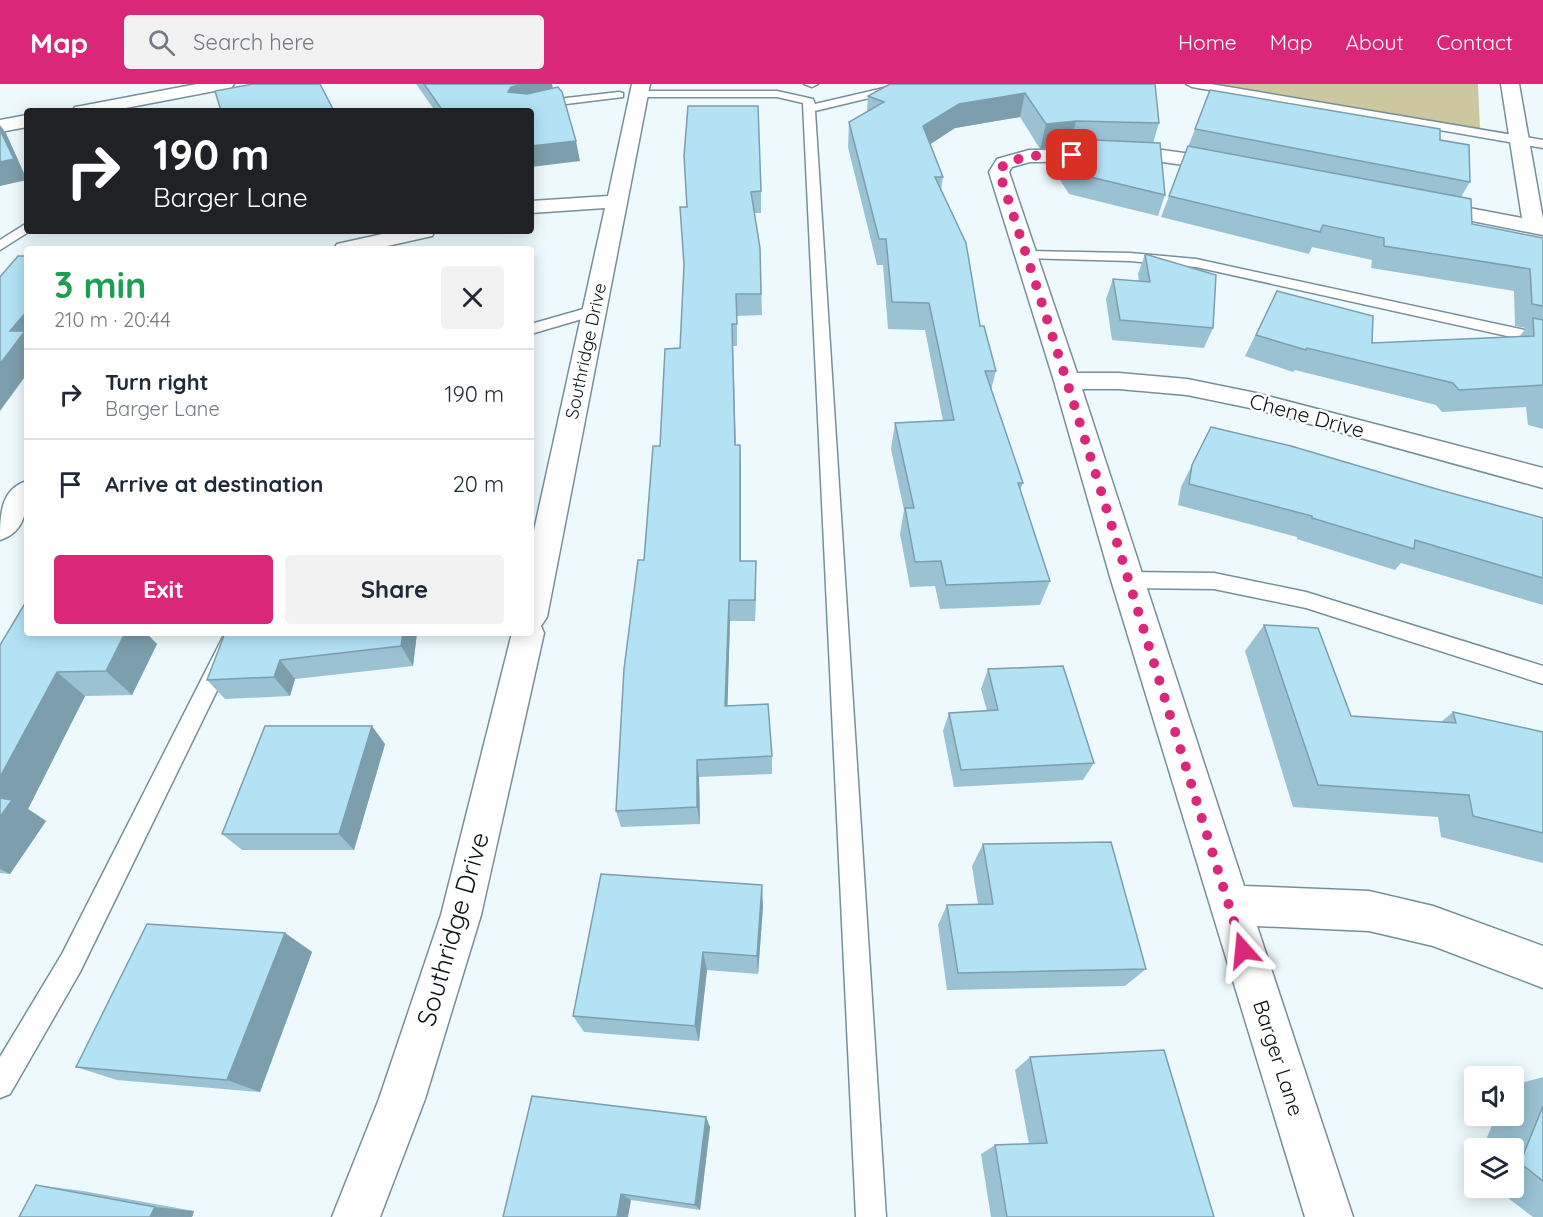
<!DOCTYPE html>
<html lang="en">
<head>
<meta charset="utf-8">
<style>
	:root { --surface:#fff; --page:#f2f2f3; --text:#1f2937; --muted:#747a83; --line:#e0e1e3; --accent:#db2777 }
	body { margin:0; font-family:Quicksand,sans-serif; background:var(--page); color:var(--text); height:100vh; display:flex; flex-direction:column; font-size:22px; white-space:nowrap }
	* { box-sizing:border-box; margin:0 }
	p { font-size:20px; color:var(--muted) }
	.icon { flex:none; width:33px; height:33px; fill:none; stroke:currentColor; stroke-width:2; stroke-linecap:round; stroke-linejoin:round }
	.map { position:relative; flex:1; overflow:hidden }
	.side { position:absolute; left:24px; top:162px; width:510px; height:390px; display:flex; flex-direction:column; background:var(--surface); border-radius:6px; box-shadow:0 3px 15px #0003 }
	.side>* { flex:none }
	.hud { position:absolute; left:24px; top:24px; width:510px; height:126px; border-radius:6px; box-shadow:0 3px 15px #0003; background:#202124; color:#fff; overflow:hidden }
	.tools { position:absolute; left:1464px; top:982px; display:grid; gap:12px }
	.tools a { display:grid; place-items:center; width:60px; height:60px; border-radius:6px; background:var(--surface); box-shadow:0 3px 15px #0003; font-size:30px }
	.pin { position:absolute; display:grid; place-items:center; width:51px; height:51px; color:#fff; margin:-26px; border-radius:12px; box-shadow:0 3px 9px #0006 }
	.me { position:absolute; width:66px; margin:-33px; rotate:342deg; stroke-linejoin:round; filter:drop-shadow(0 0 4px #0008) }
	.turn { display:flex; align-items:center; gap:21px; height:126px; padding:0 30px; font-size:27px }
	.turn .icon { width:78px; height:78px; stroke-width:2.5 }
	.turn b { display:block; font-size:42px; line-height:51px }
	.round { display:grid; place-items:center; flex:none; width:63px; height:63px; border-radius:6px; background:var(--page) }
	.head { display:flex; align-items:center; justify-content:space-between; height:102px; padding:0 30px }
	h1 { font-size:36px; font-weight:800; line-height:45px; color:#1e9e55 }
	.primary-button { display:flex; gap:12px; margin-top:auto; padding:12px 30px }
	.primary-button a { flex:1; height:69px; border-radius:6px; background:var(--accent); color:#fff; font-size:24px; font-weight:800; line-height:69px; text-align:center }
	.primary-button a+a { background:var(--page); color:var(--text) }
	ul { padding:0; list-style:none }
	li { display:flex; align-items:center; gap:18px; height:90px; padding:0 30px; border-top:2px solid var(--line) }
	li div { flex:1 }
	li b { display:block; font-size:22px }
	li em { font-style:normal }
	header { display:flex; align-items:center; gap:36px; box-sizing:border-box; height:84px; padding:0 30px; background:var(--accent); color:#fff }
	header strong { font-size:28px }
	nav { display:flex; gap:33px; margin-inline-start:auto; font-size:21px }
	.search { width:420px; height:54px; background:var(--page); display:flex; align-items:center; gap:15px; box-sizing:border-box; padding:0 21px; border-radius:6px; color:var(--muted); font-size:22px }
	.map>svg:first-child { display:block }
	.green { fill:#ccc79f }
	.lines { fill:none; stroke-linecap:round; stroke-linejoin:round }
	.service-casing { stroke:#76909b; stroke-width:3 }
	.minor-casing { stroke:#76909b; stroke-width:3 }
	.tertiary-casing { stroke:#76909b; stroke-width:3 }
	.service { fill:#fff; fill-rule:evenodd }
	.minor { fill:#fff; fill-rule:evenodd }
	.tertiary { fill:#fff; fill-rule:evenodd }
	.wall { fill:#9ac2d3 }
	.shaded-wall { fill:#7d9eac }
	.building { fill:#b3e2f5; stroke:#7d9eac; stroke-width:1.5 }
	.route { stroke:#db2777; stroke-width:10; stroke-dasharray:0 18 }
	.labels { text-anchor:middle; stroke-width:5; stroke-linejoin:round; paint-order:stroke }
	.far-street-label { font-size:18px; fill:#091317; stroke:#fff }
	.street-label { font-size:21px; fill:#091317; stroke:#fff }
	.near-street-label { font-size:26px; fill:#091317; stroke:#fff }
</style>
</head>
<body>
<header>
<strong>Map</strong>
<div class="search"><svg class="icon" aria-label="search" viewBox="0 0 24 24"><circle cx="10" cy="10" r="6"/><path d="M15 15l6 6"/></svg>Search here</div>
<nav><a>Home</a><a>Map</a><a>About</a><a>Contact</a></nav>
</header>
<div class="map">
<svg width="1543" height="1133" viewBox="0 0 1543 1133">
	<rect width="100%" height="100%" fill="#edf9fd"/>
	<path class="green" d="M1215,0H1478L1480,46Z"/>
	<g class="lines">
		<g class="service-casing">
			<g id="service">
				<path d="M804,0H818L812,3Z"/>
				<path d="M901,0H921L919,2L815,27L886,1133H856L803,19L777,13H639L633,10L639,7H777L813,15L815,20Z"/>
				<path d="M1186,0H1211L1543,56V64L1192,3Z"/>
				<path d="M619,8L623,9V13L566,20L531,28L514,27L516,25L566,14Z"/>
				<path d="M27,139V147H30L0,166V156Z"/>
				<path d="M1027,167L1130,169L1196,175L1543,250V260L1196,183L1130,177L1022,174L1020,171L1022,168Z"/>
				<path d="M594,222L602,227L599,230L531,250V240Z"/>
				<path d="M1127,488L1214,489L1306,508L1543,582V600L1306,524L1214,505L1127,504L1120,501L1117,496L1120,491Z"/>
				<path d="M225,549H245L80,888L10,1010L0,1014V973L62,870Z"/>
			</g>
		</g>
		<g class="minor-casing">
			<g id="minor">
				<path d="M632,0H650L547,533L541,542L544,549L481,831L425,1015L380,1133H332L379,1015L441,831L512,549H531V460L605,124L531,129V117L608,112Z"/>
				<path d="M1501,0H1519L1543,135V151L1427,128L1420,126L1417,122L1420,118L1427,116L1522,134Z"/>
				<path d="M1155,65L1227,75L1234,77L1237,81L1234,85L1227,87L1155,77L1030,78L1012,83L1009,88L1077,289H1119L1187,295L1256,309L1543,384V404L1255,325L1187,311L1119,305H1082L1244,802L1369,807L1433,822L1543,862V904L1433,862L1369,847L1257,842L1353,1133H1305L1111,496L1054,297L989,88L997,75L1029,66Z"/>
				<path d="M396,147H435L432,152L374,165H334L337,160Z"/>
				<path d="M27,397C27,421 28,447 0,456C0,432 0,405 27,397Z"/>
			</g>
		</g>
		<g class="tertiary-casing">
			<g id="tertiary">
				<path d="M197,0H234L231,4L225,5L110,27H72L75,23L81,22Z"/>
				<path d="M27,31V43L0,48V36Z"/>
			</g>
		</g>
		<use href="#service" class="service"/>
		<use href="#minor" class="minor"/>
		<use href="#tertiary" class="tertiary"/>
	</g>
	<g class="wall">
		<path d="M416,0H552L553,5L580,77L531,27H435Z"/>
		<path d="M1155,0L1159,39L1153,59L1165,111L1158,132L1069,110L1049,79L1053,64L1040,65L1020,33L955,44L930,60L943,93L941,106L980,242L996,287L991,306L1023,399L1020,406L1050,497L1040,521L940,525L935,502L910,503L900,450L904,426L891,365L895,339L943,337L925,246L888,245L883,181H877L848,63L849,38L867,28L868,12Z"/>
		<path d="M1210,6L1440,56L1470,98L1461,113L1472,140L1543,154V345L1528,341L1526,323L1442,328L1436,321L1295,286L1293,288L1245,272L1277,207L1372,259L1519,253L1526,244L1515,242L1514,207L1371,184L1372,176L1312,163L1309,170L1161,133Z"/>
		<path d="M684,72L761,107V129H754L760,164L762,231L737,232V262H733L736,361L741,382V477H756L755,537H730L727,622L772,672V690L699,693L700,740L621,743L616,727L644,476L660,362L680,264L687,123Z"/>
		<path d="M1145,170L1213,244L1204,264L1112,256L1106,215L1113,195L1139,197L1138,190Z"/>
		<path d="M1211,343L1543,434V521L1401,479L1395,486L1297,455V453L1178,421L1181,403Z"/>
		<path d="M1264,541L1351,632L1441,638L1453,628L1543,648V779L1441,753L1438,733L1293,723L1245,567Z"/>
		<path d="M27,549H146L157,560L132,611L85,612L28,725L46,737L10,790L0,789V561Z"/>
		<path d="M225,549H417L413,582L295,595L290,612L225,615L207,596Z"/>
		<path d="M988,585L1094,679L1083,696L954,703L943,647L949,629L987,627L981,605Z"/>
		<path d="M385,660L354,766H242L222,750Z"/>
		<path d="M983,760L1146,885L1125,902L947,906L938,841L947,821L978,820L972,782Z"/>
		<path d="M763,822L758,890L707,886L699,957L584,948L573,932Z"/>
		<path d="M285,849L312,868L260,1008L117,996L76,983Z"/>
		<path d="M1030,973L1214,1133H991L981,1070L995,1061L1029,1060L1015,986Z"/>
		<path d="M1543,993V1133H1533L1495,1104H1514V1065H1482L1496,1032H1514V1001Z"/>
		<path d="M710,1043L700,1126L631,1116L503,1133Z"/>
		<path d="M36,1101L83,1107L194,1127L192,1133H19Z"/>
	</g>
	<g class="shaded-wall">
		<path d="M524,0H552L554,14L508,8L511,3Z"/>
		<path d="M1025,9L1020,33L955,44L920,67L923,42L959,20Z"/>
		<path d="M1076,37L1070,62L1054,59L1053,64L1040,65L1046,40Z"/>
		<path d="M0,41L6,49L27,96L0,102Z"/>
		<path d="M576,57L580,77L531,83V62Z"/>
		<path d="M27,227V290L0,327V280L10,247Z"/>
		<path d="M740,361L741,382V498L740,477Z"/>
		<path d="M756,477V498L755,537V516Z"/>
		<path d="M729,516L730,537L727,640L725,622Z"/>
		<path d="M111,549H146L157,560L132,611L106,587Z"/>
		<path d="M403,549H417L413,582L401,562Z"/>
		<path d="M280,576L295,595L290,612L274,593Z"/>
		<path d="M57,588L85,612L28,725L46,737L10,790L0,785V693Z"/>
		<path d="M372,642L385,660L354,766L339,750Z"/>
		<path d="M697,676L699,693L700,740L697,723Z"/>
		<path d="M762,801L763,822L758,890L757,872Z"/>
		<path d="M285,849L312,868L260,1008L227,996Z"/>
		<path d="M703,868L707,886L699,957L695,942Z"/>
		<path d="M706,1033L710,1043L700,1126L695,1121Z"/>
		<path d="M621,1110L631,1116L628,1133H617Z"/>
		<path d="M155,1123L194,1127L192,1133H150Z"/>
	</g>
	<g class="building">
		<path d="M253,0H320L334,27H221L215,7Z"/>
		<path d="M424,0H524L511,3L508,8L527,10L558,3L562,8L576,57L531,62V27H443Z"/>
		<path d="M890,0H1155L1159,39L1076,37L1046,40L1025,9L959,20L923,42L943,93H935L966,159L980,242H984L996,287H985L1023,399H1018L1050,497L946,501L941,477L915,478L905,424H914L895,339L954,336L929,219L892,218L886,155H879L849,38L884,18L868,12Z"/>
		<path d="M1210,6L1440,45V56L1469,61L1470,98L1195,45Z"/>
		<path d="M688,22H758L761,107L751,108L760,164L761,210H736L737,240H732L735,361H740V477H756L755,516H729L725,622L768,620L772,672L697,676V723L616,727L624,585L638,476H644L653,362H660L665,265L680,264L684,181L680,123H687L684,72Z"/>
		<path d="M0,46L14,75L0,78Z"/>
		<path d="M1094,56L1160,59L1165,111L1074,89L1054,59Z"/>
		<path d="M1188,62L1471,115L1472,140L1543,154V222L1532,220L1530,185L1384,162V154L1323,141L1320,148L1169,112Z"/>
		<path d="M1145,170L1216,191L1213,244L1120,236L1113,195L1150,198Z"/>
		<path d="M18,172H27V227L10,247H25L0,280V193Z"/>
		<path d="M1277,207L1373,232L1372,259L1534,252L1533,234L1543,236V301L1459,306L1453,299L1307,264L1306,266L1256,251Z"/>
		<path d="M1211,343L1291,362L1440,406L1543,434V494L1415,456L1414,465L1312,434V432L1189,400L1192,381Z"/>
		<path d="M27,516V549H125L106,587L57,588L0,693V561Z"/>
		<path d="M1264,541L1318,544L1351,632L1456,639L1453,628L1543,648V749L1473,732L1469,711L1318,701Z"/>
		<path d="M225,549H403L401,562L280,576L274,593L207,596Z"/>
		<path d="M1063,582L1094,679L961,686L949,629L998,626L988,585Z"/>
		<path d="M265,642H372L339,750H222Z"/>
		<path d="M0,714L12,716L0,733Z"/>
		<path d="M1111,758L1146,885L958,889L947,821L993,820L983,760Z"/>
		<path d="M601,790L762,801L757,872L703,868L695,942L573,932Z"/>
		<path d="M147,840L285,849L227,996L76,983Z"/>
		<path d="M1164,966L1214,1133H1007L995,1061L1047,1059L1030,973Z"/>
		<path d="M532,1012L706,1033L695,1121L621,1110L617,1133H503Z"/>
		<path d="M1543,1022V1097L1520,1079Z"/>
		<path d="M36,1101L155,1123L150,1133H19Z"/>
	</g>
	<g class="lines">
		<path class="route" d="M1072,71L1029,72L1005,79L999,88C1085,346 1161,607 1243,866"/>
	</g>
	<g class="labels">
		<g class="far-street-label">
			<text transform="translate(586 267) rotate(-78)" y="6">Southridge Drive</text>
		</g>
		<g class="street-label">
			<text transform="translate(1307 332) rotate(15)" y="7">Chene Drive</text>
			<text transform="translate(1278 974) rotate(72)" y="7">Barger Lane</text>
		</g>
		<g class="near-street-label">
			<text transform="translate(453 845) rotate(-74)" y="9">Southridge Drive</text>
		</g>
	</g>
</svg>
<div class="tools">
<a><svg class="icon" aria-label="sound" viewBox="0 0 24 24"><path d="M4 9h4l5-4v14l-5-4H4zM17 9q2 3 0 6"/></svg></a>
<a><svg class="icon" aria-label="layers" viewBox="0 0 24 24"><path d="M12 4l9 5-9 5-9-5zM3 14l9 5 9-5"/></svg></a>
</div>
<div class="pin" style="left:1072px;top:71px;background:#d93025"><svg class="icon" aria-label="arrive" viewBox="0 0 24 24"><path d="M6 21V4h12l-3 4 3 4H6"/></svg></div>
<svg class="me" style="left:1243px;top:866px" viewBox="-20 -20 40 40"><path d="M0-17L14 15 0 8-14 15z" fill="#db2777" stroke="#fff" stroke-width="4"/></svg>
<div class="hud">
<div class="turn"><svg class="icon" aria-label="right" viewBox="0 0 24 24"><path d="M7 20v-9h11M14 6l5 5-5 5"/></svg><div><b>190 m</b>Barger Lane</div></div>
</div>
<section class="side">
<div class="head"><div><h1>3 min</h1><p>210 m · 20:44</p></div><a class="round"><svg class="icon" aria-label="close" viewBox="0 0 24 24"><path d="M6 6l12 12M18 6L6 18"/></svg></a></div>
<ul>
<li><svg class="icon" aria-label="right" viewBox="0 0 24 24"><path d="M7 20v-9h11M14 6l5 5-5 5"/></svg><div><b>Turn right</b><p>Barger Lane</p></div><em>190 m</em></li>
<li><svg class="icon" aria-label="arrive" viewBox="0 0 24 24"><path d="M6 21V4h12l-3 4 3 4H6"/></svg><div><b>Arrive at destination</b></div><em>20 m</em></li>
</ul>
<div class="primary-button"><a>Exit</a><a>Share</a></div>
</section>
</div>
</body>
</html>
